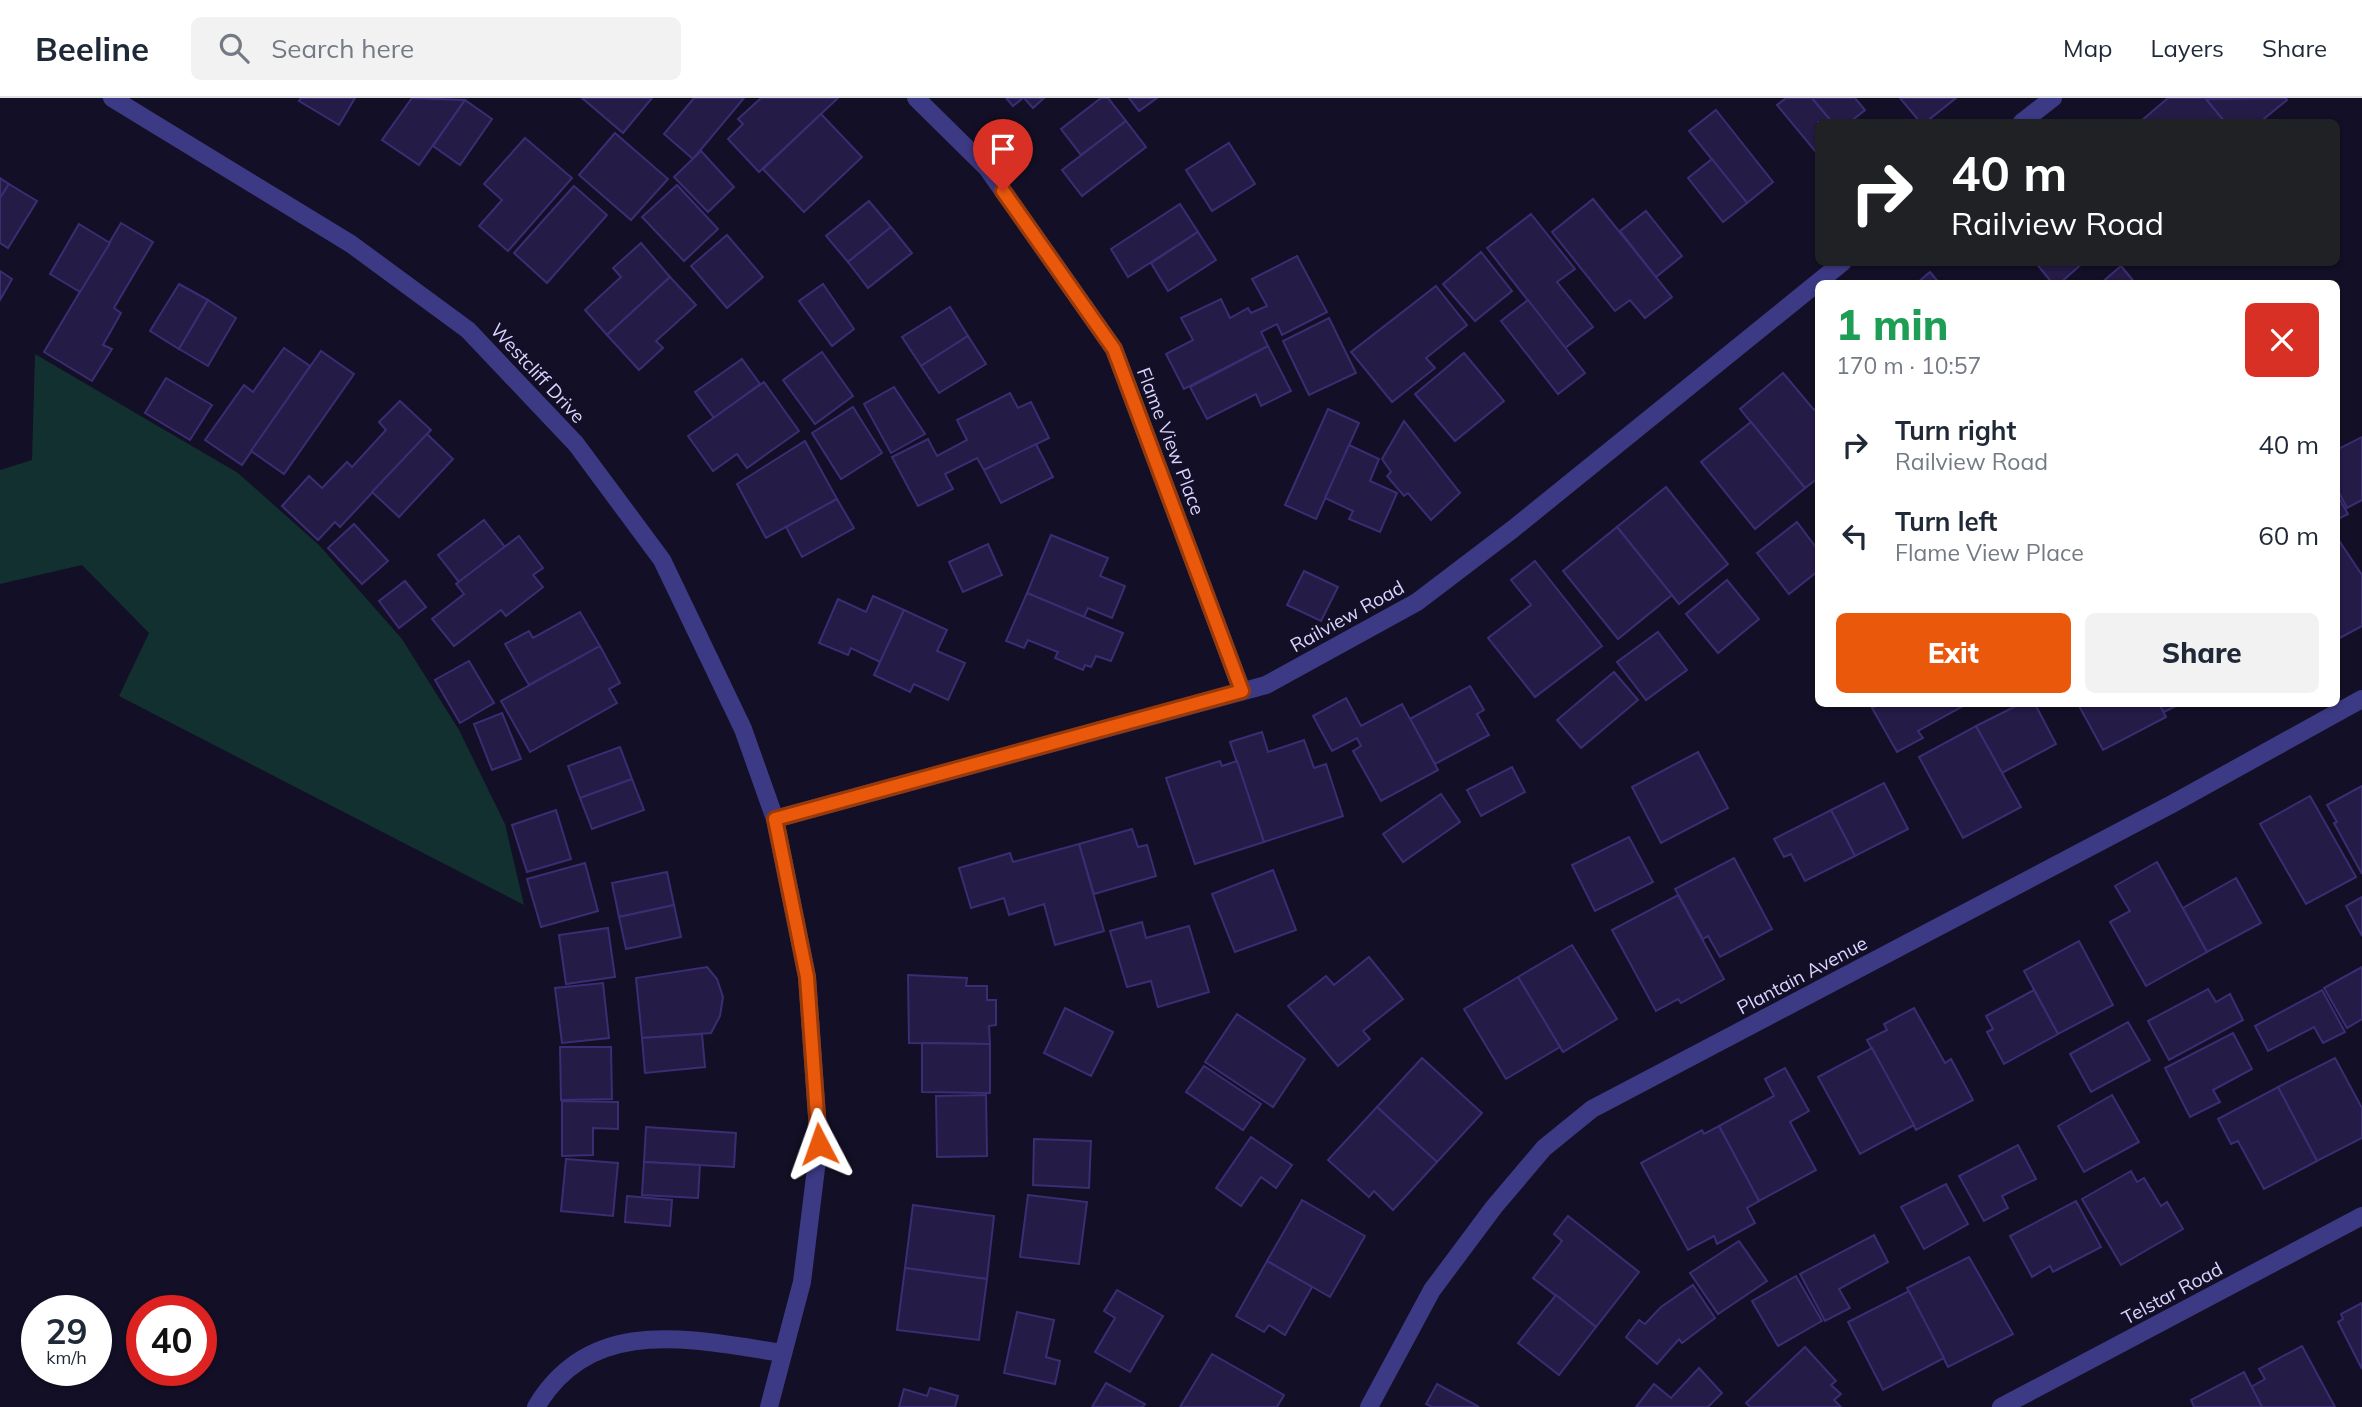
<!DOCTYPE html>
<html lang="en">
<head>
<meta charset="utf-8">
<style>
	:root { --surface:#fff; --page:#f2f2f3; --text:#1f2937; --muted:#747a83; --line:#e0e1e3; --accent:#ea580c }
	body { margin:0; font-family:Mulish,sans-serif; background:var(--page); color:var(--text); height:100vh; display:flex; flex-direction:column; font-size:26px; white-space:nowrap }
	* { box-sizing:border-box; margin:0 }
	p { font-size:23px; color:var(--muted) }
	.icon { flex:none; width:38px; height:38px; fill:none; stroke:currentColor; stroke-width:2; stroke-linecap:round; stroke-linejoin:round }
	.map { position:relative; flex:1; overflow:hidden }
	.panel { position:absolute; left:1815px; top:182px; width:525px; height:427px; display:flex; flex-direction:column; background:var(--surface); border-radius:10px; box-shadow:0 2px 5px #0004 }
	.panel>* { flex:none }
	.banner { position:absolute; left:1815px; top:21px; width:525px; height:147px; border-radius:10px; box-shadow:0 2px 5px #0004; background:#202124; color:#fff; overflow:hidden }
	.speed { position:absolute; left:21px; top:1197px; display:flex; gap:14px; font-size:35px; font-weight:700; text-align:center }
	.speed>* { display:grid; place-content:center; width:91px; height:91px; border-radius:50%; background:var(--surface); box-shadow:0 2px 5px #0004; line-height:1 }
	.speed small { font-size:18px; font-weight:400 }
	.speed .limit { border:10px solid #d22; background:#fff; color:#111 }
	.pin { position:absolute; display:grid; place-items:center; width:60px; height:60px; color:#fff; margin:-72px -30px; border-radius:50% 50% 50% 0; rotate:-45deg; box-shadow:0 0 7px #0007 }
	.pin .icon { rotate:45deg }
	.me { position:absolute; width:77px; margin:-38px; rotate:356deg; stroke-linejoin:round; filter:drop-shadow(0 0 5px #0008) }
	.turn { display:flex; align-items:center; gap:24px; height:147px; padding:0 21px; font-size:32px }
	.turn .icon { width:91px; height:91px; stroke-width:2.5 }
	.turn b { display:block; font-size:49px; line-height:60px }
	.round { display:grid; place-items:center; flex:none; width:74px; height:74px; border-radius:10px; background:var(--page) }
	.summary { display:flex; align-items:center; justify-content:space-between; height:119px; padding:0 21px }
	h1 { font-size:42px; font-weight:800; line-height:52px; color:#1e9e55 }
	.action { display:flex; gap:14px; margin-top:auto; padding:14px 21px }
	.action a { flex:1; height:80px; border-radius:10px; background:var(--accent); color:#fff; font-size:28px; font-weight:800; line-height:80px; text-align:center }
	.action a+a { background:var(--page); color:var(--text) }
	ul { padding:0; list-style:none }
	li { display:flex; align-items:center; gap:21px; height:91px; padding:0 21px }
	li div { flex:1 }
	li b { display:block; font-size:26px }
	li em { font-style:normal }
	header { display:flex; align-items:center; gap:42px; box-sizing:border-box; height:98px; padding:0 35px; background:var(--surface); border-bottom:2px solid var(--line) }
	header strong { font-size:33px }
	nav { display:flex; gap:38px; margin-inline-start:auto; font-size:24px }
	.search { width:490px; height:63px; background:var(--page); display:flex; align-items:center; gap:18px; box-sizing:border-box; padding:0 24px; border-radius:10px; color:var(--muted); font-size:26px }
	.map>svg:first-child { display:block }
	.green { fill:#12302f }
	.building { fill:#241b47; stroke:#3b2d73; stroke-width:2 }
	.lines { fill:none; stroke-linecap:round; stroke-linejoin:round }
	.minor { stroke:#3d3a85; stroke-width:18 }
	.route-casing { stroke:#983908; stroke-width:18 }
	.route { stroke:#ea580c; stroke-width:12 }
	.labels { text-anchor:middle; stroke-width:7; stroke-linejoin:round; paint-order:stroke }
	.street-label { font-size:19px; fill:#d9d4ff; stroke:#130f26 }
</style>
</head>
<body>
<header>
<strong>Beeline</strong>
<div class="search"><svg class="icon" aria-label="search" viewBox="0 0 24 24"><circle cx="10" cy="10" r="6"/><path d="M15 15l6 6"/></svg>Search here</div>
<nav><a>Map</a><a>Layers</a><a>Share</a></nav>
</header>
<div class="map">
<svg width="2362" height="1309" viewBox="0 0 2362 1309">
	<rect width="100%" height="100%" fill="#130f26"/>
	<path class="green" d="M35,256L238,375L320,448L402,541L459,632L505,726L524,807L119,598L149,535L82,467L0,486V372L32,362Z"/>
	<g class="building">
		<path d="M301,0H355L339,27L299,3Z"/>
		<path d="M412,0L465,2L419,67L382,42Z"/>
		<path d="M582,0H652L623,35Z"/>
		<path d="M694,0H744L693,61L664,36Z"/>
		<path d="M761,0H838L759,74L728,41L743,26L738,21Z"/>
		<path d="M1006,0H1023L1013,8Z"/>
		<path d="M1024,0H1044L1033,10Z"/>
		<path d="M1101,0H1108L1126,23L1081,57L1061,31Z"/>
		<path d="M1129,0H1157L1139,13Z"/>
		<path d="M1786,0H1812L1832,24H1818V51L1815,53L1777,7Z"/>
		<path d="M1812,0H1855L1865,12L1850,24H1832Z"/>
		<path d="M1900,0H1956L1926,24H1920Z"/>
		<path d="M2168,0H2205L2225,24H2142L2141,23Z"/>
		<path d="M2286,0L2287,2L2260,24H2225L2206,1Z"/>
		<path d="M465,2L492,21L460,67L433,48Z"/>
		<path d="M1716,12L1773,84L1747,105L1689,33Z"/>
		<path d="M821,16L862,59L804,114L763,71Z"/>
		<path d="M1126,23L1146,49L1082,98L1062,72Z"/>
		<path d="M615,35L668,81L631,122L579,77Z"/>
		<path d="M525,40L572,80L508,153L479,128L502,102L484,86Z"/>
		<path d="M1229,45L1255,86L1212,113L1186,72Z"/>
		<path d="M701,53L734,89L708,114L674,79Z"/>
		<path d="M1712,61L1747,105L1723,124L1688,80Z"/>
		<path d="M0,80L9,86L0,100Z"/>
		<path d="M9,86L37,103L8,150L0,145V100Z"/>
		<path d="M677,87L718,131L684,163L642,119Z"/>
		<path d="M574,88L607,117L547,185L514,155Z"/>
		<path d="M1593,101L1672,199L1645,220L1630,202L1615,213L1552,134Z"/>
		<path d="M869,103L891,129L848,164L826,138Z"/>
		<path d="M1180,106L1198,134L1128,179L1111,151Z"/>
		<path d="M1646,113L1682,158L1656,179L1620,133Z"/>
		<path d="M1531,116L1575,171L1557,184L1593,229L1565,250L1487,150Z"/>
		<path d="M121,125L153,144L114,210L121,215L103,247L112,251L92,283L44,254Z"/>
		<path d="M79,126L110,145L80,194L50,176Z"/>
		<path d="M891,129L912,155L868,190L848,164Z"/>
		<path d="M1198,134L1216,162L1168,193L1151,165Z"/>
		<path d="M727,137L763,179L727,210L691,168Z"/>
		<path d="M641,145L670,179L607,237L585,212L621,179L613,170Z"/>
		<path d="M1481,154L1512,193L1475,223L1443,186Z"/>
		<path d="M1297,158L1327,214L1282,237L1277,226L1261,234L1268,248L1184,291L1166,256L1193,242L1181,220L1221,201L1230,220L1248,210L1251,215L1267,208L1252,181Z"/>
		<path d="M2035,164H2084L2059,186H2053Z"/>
		<path d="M2121,168L2136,186H2100Z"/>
		<path d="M0,173L12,181L0,202Z"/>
		<path d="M1930,174L1940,186H1916Z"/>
		<path d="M670,179L696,207L656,243L663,250L639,272L607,237Z"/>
		<path d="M179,186L208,202L179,251L150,233Z"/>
		<path d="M823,186L854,231L832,248L799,203Z"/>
		<path d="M1436,188L1467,227L1426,260L1435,270L1392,304L1351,254Z"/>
		<path d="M208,202L236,220L208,268L179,251Z"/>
		<path d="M1528,202L1585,275L1558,296L1501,223Z"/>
		<path d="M950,209L968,238L921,268L902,239Z"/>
		<path d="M1329,220L1356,275L1309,297L1283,243Z"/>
		<path d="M968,238L986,266L939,295L921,268Z"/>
		<path d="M1268,248L1291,293L1261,308L1256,296L1207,321L1190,289Z"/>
		<path d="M284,250L310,268L242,367L205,342L244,287L253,294Z"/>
		<path d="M321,253L354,276L284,376L251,353Z"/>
		<path d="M822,254L853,298L815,326L783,282Z"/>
		<path d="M1464,255L1504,303L1455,343L1415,296Z"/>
		<path d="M742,261L760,286L714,320L695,294Z"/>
		<path d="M1783,275L1814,312L1818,309V380L1805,390L1740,311Z"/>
		<path d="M166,280L212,307L190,342L145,315Z"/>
		<path d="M764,284L799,333L747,370L737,356L713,373L688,338Z"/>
		<path d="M894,289L925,336L891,355L864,306Z"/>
		<path d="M1010,295L1018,310L1031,304L1049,340L984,372L977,360L945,376L953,391L918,408L892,359L928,341L937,358L967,342L957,322Z"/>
		<path d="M400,303L431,332L340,429L335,424L318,442L282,408L309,378L322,390L347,364L352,369L386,332L379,324Z"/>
		<path d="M853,309L882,355L841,381L812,335Z"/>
		<path d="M1328,311L1359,325L1316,421L1285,407Z"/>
		<path d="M1404,323L1460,395L1431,422L1408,395L1404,398L1387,378L1391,374L1382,361Z"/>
		<path d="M1751,324L1805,390L1755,431L1701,364Z"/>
		<path d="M427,336L453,361L399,419L372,394Z"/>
		<path d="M2362,339V402L2347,410L2336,389V352Z"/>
		<path d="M805,343L837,401L766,440L737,386Z"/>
		<path d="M1036,346L1053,379L1001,405L984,372Z"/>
		<path d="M1349,347L1379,361L1370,383L1397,395L1380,434L1349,421L1353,413L1325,400Z"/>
		<path d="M1666,389L1728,466L1679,506L1617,429Z"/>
		<path d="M2336,395L2348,416L2336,422Z"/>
		<path d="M837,401L854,430L802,459L786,429Z"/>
		<path d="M484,422L505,449L459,484L438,457Z"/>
		<path d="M1797,424L1818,452V473L1789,496L1757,455Z"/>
		<path d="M354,426L388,463L362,486L328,450Z"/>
		<path d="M1617,429L1672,497L1618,541L1563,473Z"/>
		<path d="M1051,437L1108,460L1100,478L1125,488L1112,520L1088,510L1084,519L1027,495Z"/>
		<path d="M519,438L543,470L533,477L543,489L506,518L501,512L454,548L432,521L464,496L456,486Z"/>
		<path d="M2336,438L2362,477V528L2336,542Z"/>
		<path d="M988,446L1002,477L963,494L949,464Z"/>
		<path d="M1535,463L1602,548L1535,599L1488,540L1531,507L1511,482Z"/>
		<path d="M1304,473L1338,489L1321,523L1287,507Z"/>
		<path d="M1727,482L1759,521L1718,555L1686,516Z"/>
		<path d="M405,483L426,509L399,530L379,503Z"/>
		<path d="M1027,495L1123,535L1111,563L1096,558L1091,569L1085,567L1083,572L1055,560L1058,554L1028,542L1024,550L1006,543Z"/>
		<path d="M873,498L904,512L880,564L851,550L848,557L819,545L838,501L866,514Z"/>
		<path d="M904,512L947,532L937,553L965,565L948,602L914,586L910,594L874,577Z"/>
		<path d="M580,514L600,548L529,587L505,546L529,533L533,540Z"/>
		<path d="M1658,534L1687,572L1646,602L1617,564Z"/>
		<path d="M600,548L620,585L609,591L617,605L530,654L501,603Z"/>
		<path d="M469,563L494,605L460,625L435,582Z"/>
		<path d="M1614,574L1638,602L1581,650L1557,622Z"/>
		<path d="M1470,588L1484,612L1477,616L1489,637L1435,666L1410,621Z"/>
		<path d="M1346,600L1361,628L1402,606L1438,672L1381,703L1353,653L1361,648L1357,640L1332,653L1313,618Z"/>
		<path d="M1881,606H1962L1963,608L1918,633L1923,640L1897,654L1872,610Z"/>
		<path d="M2020,606H2035L2056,646L2002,675L1976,628Z"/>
		<path d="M2078,606H2159L2166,619L2103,652Z"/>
		<path d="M2159,606H2180L2164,614Z"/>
		<path d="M502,615L521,661L492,672L474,626Z"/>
		<path d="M1976,628L2021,709L1963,740L1919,659Z"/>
		<path d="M1262,634L1268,654L1304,642L1314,670L1326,666L1343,718L1264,744L1230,644Z"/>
		<path d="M620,649L632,681L580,700L568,668Z"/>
		<path d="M1698,654L1728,710L1661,745L1632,689Z"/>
		<path d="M1220,663L1222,668L1237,663L1264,744L1195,766L1166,680Z"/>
		<path d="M1512,669L1525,694L1481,718L1467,692Z"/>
		<path d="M632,681L644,712L592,731L580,700Z"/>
		<path d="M1884,685L1908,731L1855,758L1831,712Z"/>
		<path d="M2362,688V776L2334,725L2337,724L2327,707Z"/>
		<path d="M1441,696L1460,724L1403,764L1383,736Z"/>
		<path d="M2310,698L2356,779L2306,806L2260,726Z"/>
		<path d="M556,712L571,761L527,774L512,727Z"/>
		<path d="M1831,712L1855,758L1805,783L1791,756L1784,759L1774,741Z"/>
		<path d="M1132,731L1138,749L1147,747L1156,778L1094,796L1079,746Z"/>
		<path d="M1629,739L1653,784L1595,813L1572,767Z"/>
		<path d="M1079,746L1104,833L1055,847L1044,806L1009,817L1004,800L971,810L959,770L1010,755L1013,764Z"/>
		<path d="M1734,760L1772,831L1720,859L1708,838L1703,841L1675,791Z"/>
		<path d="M2157,764L2207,854L2146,888L2110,824L2130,813L2115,788Z"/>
		<path d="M585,765L598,813L541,829L527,781Z"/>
		<path d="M1273,772L1296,832L1235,854L1212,796Z"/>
		<path d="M667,774L674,807L619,819L612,785Z"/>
		<path d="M2236,780L2261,825L2207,854L2183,810Z"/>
		<path d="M1678,797L1724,881L1681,905L1678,901L1656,913L1612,832Z"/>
		<path d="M2362,799V838L2346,808Z"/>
		<path d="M674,807L681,839L626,851L619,819Z"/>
		<path d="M1142,824L1146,840L1189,828L1209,894L1158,909L1151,883L1127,889L1110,833Z"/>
		<path d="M608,830L615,879L566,886L559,837Z"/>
		<path d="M2079,843L2113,907L2058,936L2024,873Z"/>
		<path d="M1572,847L1617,921L1563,954L1518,879Z"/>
		<path d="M1369,859L1403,901L1363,933L1370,941L1338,968L1288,908L1326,878L1334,887Z"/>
		<path d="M707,869L717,881L723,899L720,918L711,935L642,940L636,880Z"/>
		<path d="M2362,869V921L2347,930L2324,890Z"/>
		<path d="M908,877L967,880L966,888H987V902H996V927L989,928L990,946L909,945Z"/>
		<path d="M1518,879L1560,949L1506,981L1464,911Z"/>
		<path d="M603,885L609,940L562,945L555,890Z"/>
		<path d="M2208,891L2216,904L2230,896L2243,922L2169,962L2148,923Z"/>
		<path d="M2034,892L2058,936L2004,966L1987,934L1993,931L1986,918Z"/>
		<path d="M2322,892L2345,934L2323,945L2314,929L2268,953L2255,928Z"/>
		<path d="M1065,910L1113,934L1091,978L1044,955Z"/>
		<path d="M1914,910L1945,965L1951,961L1973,1002L1916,1032L1867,942L1887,932L1884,926Z"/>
		<path d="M1237,916L1305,961L1273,1009L1205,964Z"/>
		<path d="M2128,924L2150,962L2091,994L2070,956Z"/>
		<path d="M2233,935L2252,971L2213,992L2220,1004L2190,1019L2165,970Z"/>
		<path d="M702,936L705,969L645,975L642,940Z"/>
		<path d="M922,945L990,946V995L922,994Z"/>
		<path d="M560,949H611L612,1001L561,1002Z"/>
		<path d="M1872,950L1914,1027L1860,1056L1818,979Z"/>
		<path d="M1422,960L1482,1015L1437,1064L1377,1009Z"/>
		<path d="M2335,960L2362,1010V1040L2317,1063L2278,989Z"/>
		<path d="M1204,968L1261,1006L1243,1032L1186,994Z"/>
		<path d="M1785,970L1809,1013L1790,1024L1816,1072L1759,1103L1719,1028L1774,998L1765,981Z"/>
		<path d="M2278,989L2317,1063L2264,1091L2238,1043L2231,1046L2218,1021Z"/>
		<path d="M986,997L987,1058L937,1059L936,998Z"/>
		<path d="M2112,997L2139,1044L2084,1074L2058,1028Z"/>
		<path d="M562,1003L618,1004V1031L593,1030V1057L562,1058Z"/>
		<path d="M1377,1009L1437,1064L1393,1112L1374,1093L1369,1099L1328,1062Z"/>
		<path d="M1719,1028L1759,1103L1747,1110L1755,1125L1717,1146L1714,1138L1688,1152L1641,1065L1702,1032L1704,1036Z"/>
		<path d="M646,1029L736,1035L734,1069L644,1064Z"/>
		<path d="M1251,1039L1292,1067L1276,1090L1261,1079L1241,1108L1216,1090Z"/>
		<path d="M1034,1041L1091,1043L1089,1090L1033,1087Z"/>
		<path d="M2018,1047L2036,1081L2002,1098L2008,1110L1984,1123L1959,1078Z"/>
		<path d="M566,1061L618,1065L613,1118L561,1113Z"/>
		<path d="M644,1064L700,1067L698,1100L642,1097Z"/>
		<path d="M2131,1073L2137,1084L2144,1080L2161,1108L2167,1104L2183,1131L2121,1167L2082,1101Z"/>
		<path d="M1946,1086L1968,1126L1924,1151L1901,1109Z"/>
		<path d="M1028,1097L1087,1104L1079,1166L1020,1159Z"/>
		<path d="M627,1098L672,1102L670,1128L625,1124Z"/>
		<path d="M1302,1102L1365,1138L1330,1199L1267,1163Z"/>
		<path d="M2076,1103L2101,1149L2053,1174L2050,1168L2032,1179L2010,1138Z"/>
		<path d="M913,1107L994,1118L987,1181L905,1170Z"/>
		<path d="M1568,1118L1639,1174L1596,1229L1533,1180L1562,1143L1554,1136Z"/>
		<path d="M1874,1137L1888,1164L1839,1191L1850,1210L1825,1223L1800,1176Z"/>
		<path d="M1739,1143L1767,1183L1718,1216L1690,1175Z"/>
		<path d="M1969,1159L2013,1236L1948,1269L1907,1190Z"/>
		<path d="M1267,1163L1312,1189L1285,1237L1269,1227L1264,1234L1236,1218Z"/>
		<path d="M905,1170L987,1181L979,1242L897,1232Z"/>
		<path d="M1796,1178L1822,1223L1778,1248L1752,1203Z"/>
		<path d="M1693,1187L1715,1220L1682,1245L1679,1241L1657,1266L1626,1239L1639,1222L1645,1226L1661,1209Z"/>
		<path d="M1117,1192L1163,1218L1130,1274L1095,1254L1115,1220L1104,1213Z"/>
		<path d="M1909,1193L1944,1260L1883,1292L1848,1224Z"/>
		<path d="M1556,1197L1596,1229L1559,1277L1518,1245Z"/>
		<path d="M2362,1205V1271L2338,1224L2343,1221L2341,1216Z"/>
		<path d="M1017,1214L1054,1222L1046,1259L1060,1263L1055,1286L1004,1275Z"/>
		<path d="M2302,1248L2335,1309H2262L2251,1289L2265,1281L2259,1271Z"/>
		<path d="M1805,1249L1836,1283L1831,1287L1841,1296L1834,1302L1841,1309H1750L1746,1305Z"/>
		<path d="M1212,1256L1284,1297L1277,1309H1180Z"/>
		<path d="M1699,1270L1722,1295L1708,1309H1636L1654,1286L1671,1300Z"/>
		<path d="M2244,1274L2262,1309H2194L2191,1302Z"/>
		<path d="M1106,1285L1145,1306L1143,1309H1092Z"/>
		<path d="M1437,1286L1479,1309H1432L1426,1306Z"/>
		<path d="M930,1290L958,1298L955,1309H899L904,1291L927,1298Z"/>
	</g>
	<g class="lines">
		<g class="minor">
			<path d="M112,0L351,146L468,232L576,346L662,462L743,631L775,721L807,879L819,1046L802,1184L769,1309"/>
			<path d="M916,0L987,70L1114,251L1242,593"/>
			<path d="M2022,24L2053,0"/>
			<path d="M775,721L1266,587L1417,504L1513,431L1843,164"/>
			<path d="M536,1309C592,1215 693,1242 783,1255"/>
			<path d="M1369,1309L1432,1192L1494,1109L1544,1050L1592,1011L2172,706L2362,601"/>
			<path d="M2001,1309L2362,1118"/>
		</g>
	</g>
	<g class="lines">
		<g class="route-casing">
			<path id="route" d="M819,1046L807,879L775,721L1242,593L1114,251L1003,93"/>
		</g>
		<use href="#route" class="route"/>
	</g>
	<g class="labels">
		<g class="street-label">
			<text transform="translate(538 275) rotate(47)" y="7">Westcliff Drive</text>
			<text transform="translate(1171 343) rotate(69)" y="7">Flame View Place</text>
			<text transform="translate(1347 518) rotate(-29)" y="7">Railview Road</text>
			<text transform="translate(1802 877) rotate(-28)" y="7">Plantain Avenue</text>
			<text transform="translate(2172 1195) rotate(-28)" y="7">Telstar Road</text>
		</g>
	</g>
</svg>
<div class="speed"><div>29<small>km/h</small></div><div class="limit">40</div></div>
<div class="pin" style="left:1003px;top:93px;background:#d93025"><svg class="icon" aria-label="arrive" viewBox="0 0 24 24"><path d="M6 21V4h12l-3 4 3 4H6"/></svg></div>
<svg class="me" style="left:819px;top:1046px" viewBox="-20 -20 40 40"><path d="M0-17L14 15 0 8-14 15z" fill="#ea580c" stroke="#fff" stroke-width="4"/></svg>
<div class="banner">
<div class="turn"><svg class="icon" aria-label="right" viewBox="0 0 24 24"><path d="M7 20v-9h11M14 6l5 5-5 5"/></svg><div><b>40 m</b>Railview Road</div></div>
</div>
<section class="panel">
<div class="summary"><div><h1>1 min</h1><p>170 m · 10:57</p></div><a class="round" style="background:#d93025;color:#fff"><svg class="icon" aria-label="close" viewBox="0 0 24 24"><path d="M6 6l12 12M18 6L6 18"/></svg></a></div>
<ul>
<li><svg class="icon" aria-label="right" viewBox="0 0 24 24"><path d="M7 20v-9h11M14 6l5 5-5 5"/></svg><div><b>Turn right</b><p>Railview Road</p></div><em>40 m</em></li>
<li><svg class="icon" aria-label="left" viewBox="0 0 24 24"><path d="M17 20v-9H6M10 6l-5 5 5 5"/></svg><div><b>Turn left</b><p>Flame View Place</p></div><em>60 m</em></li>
</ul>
<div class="action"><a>Exit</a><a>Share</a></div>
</section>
</div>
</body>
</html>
